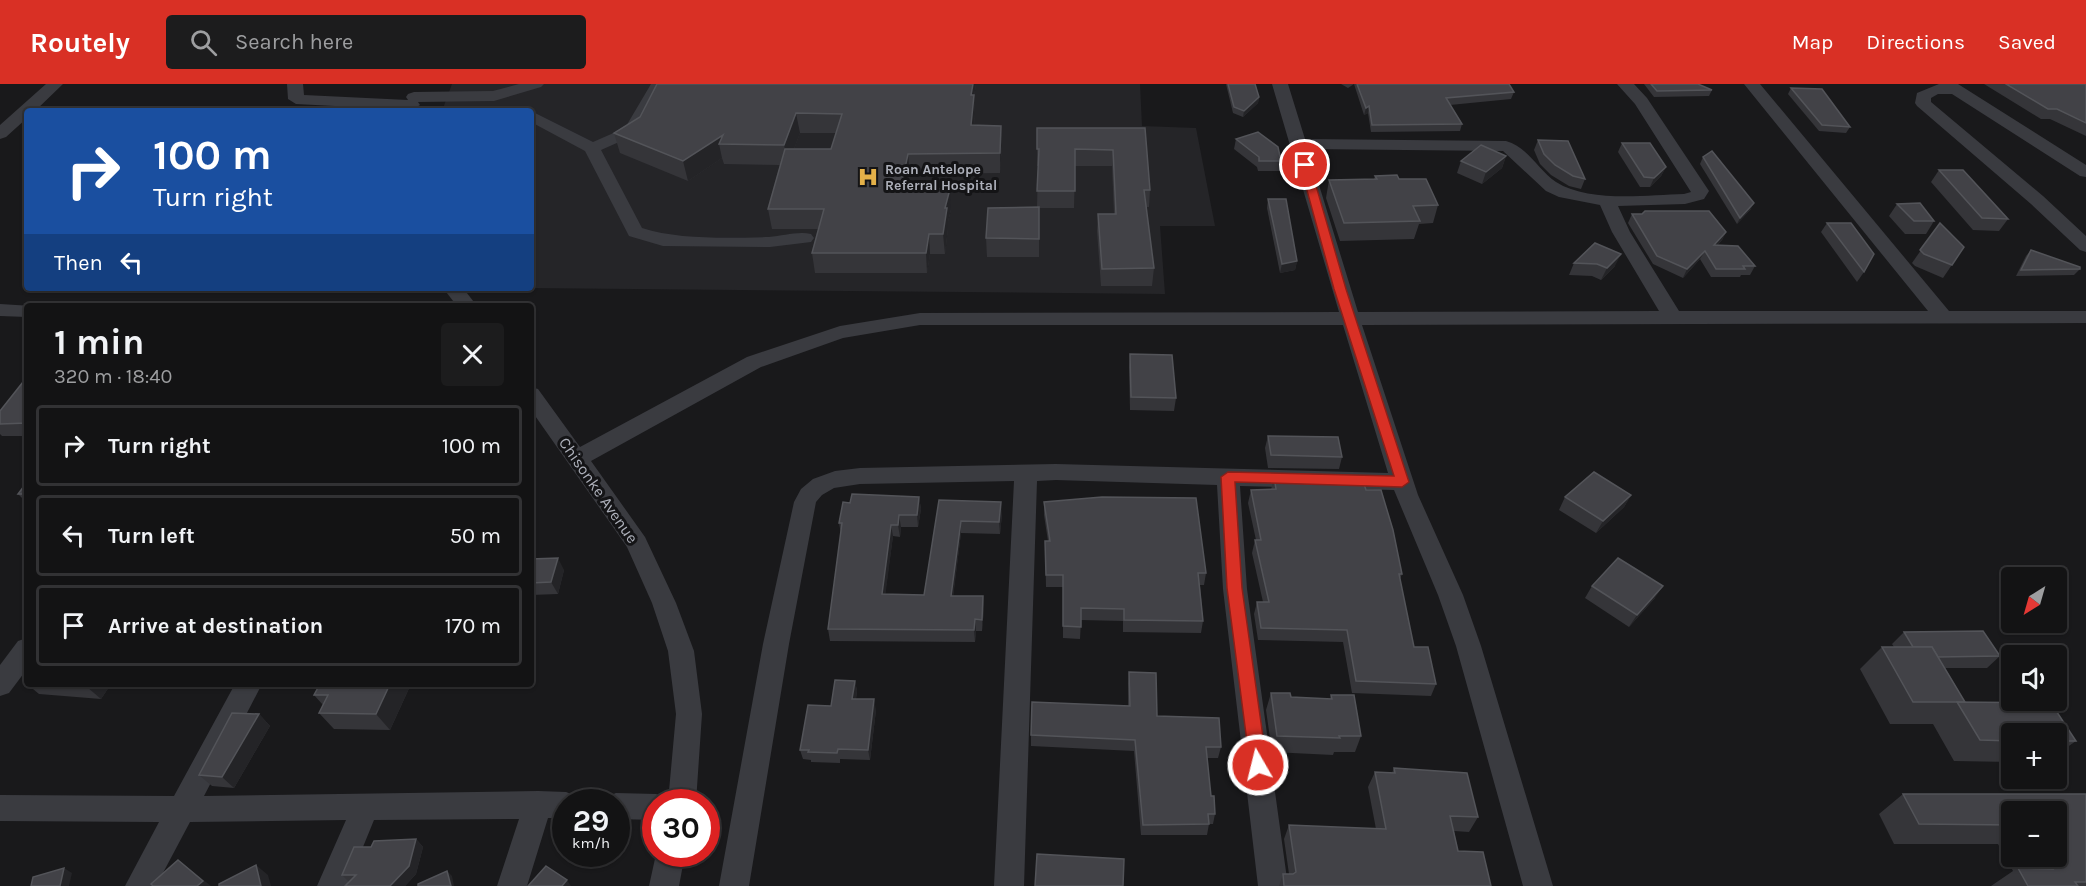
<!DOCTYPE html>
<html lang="en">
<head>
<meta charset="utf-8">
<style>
	:root { --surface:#131314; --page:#1c1c1d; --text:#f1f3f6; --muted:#9d9ea0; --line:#323234; --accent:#d93025 }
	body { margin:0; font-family:Karla,sans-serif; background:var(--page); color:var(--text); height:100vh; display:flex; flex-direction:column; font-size:22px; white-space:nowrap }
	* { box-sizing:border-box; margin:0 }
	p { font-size:20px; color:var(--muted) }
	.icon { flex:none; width:33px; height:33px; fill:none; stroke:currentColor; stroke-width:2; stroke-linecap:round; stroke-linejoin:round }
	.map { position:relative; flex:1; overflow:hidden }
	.panel { position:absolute; left:24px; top:219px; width:510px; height:384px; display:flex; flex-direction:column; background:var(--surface); border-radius:6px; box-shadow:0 2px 4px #0004,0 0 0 2px var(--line) }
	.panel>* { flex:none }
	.guide { position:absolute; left:24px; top:24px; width:510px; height:183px; border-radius:6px; box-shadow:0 2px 4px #0004,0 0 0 2px var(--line); background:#1a4fa0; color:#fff; overflow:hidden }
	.needle { width:39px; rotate:217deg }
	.controls { position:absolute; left:2001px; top:483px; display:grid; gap:12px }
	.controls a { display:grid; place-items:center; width:66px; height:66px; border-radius:6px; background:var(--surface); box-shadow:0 2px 4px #0004,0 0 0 2px var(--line); font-size:30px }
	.speed { position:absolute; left:552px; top:705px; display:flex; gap:12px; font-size:30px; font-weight:700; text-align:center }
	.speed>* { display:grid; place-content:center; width:78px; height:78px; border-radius:50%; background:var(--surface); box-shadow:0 2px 4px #0004,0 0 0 2px var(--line); line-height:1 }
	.speed small { font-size:15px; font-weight:400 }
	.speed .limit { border:9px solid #d22; background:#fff; color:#111 }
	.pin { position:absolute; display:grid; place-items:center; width:51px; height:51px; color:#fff; margin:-26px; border:3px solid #fff; border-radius:50%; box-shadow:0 2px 6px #0007 }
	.me { position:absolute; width:66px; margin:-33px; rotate:352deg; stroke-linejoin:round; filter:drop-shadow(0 0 4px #0008) }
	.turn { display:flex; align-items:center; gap:21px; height:126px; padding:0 30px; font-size:27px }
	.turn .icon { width:78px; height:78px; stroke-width:2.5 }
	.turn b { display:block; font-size:42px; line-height:51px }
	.then { display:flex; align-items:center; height:57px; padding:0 30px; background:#0003; gap:12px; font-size:22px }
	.round { display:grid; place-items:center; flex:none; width:63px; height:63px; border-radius:6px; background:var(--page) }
	.head { display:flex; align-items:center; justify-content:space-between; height:102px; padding:0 30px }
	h1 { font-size:36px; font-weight:700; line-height:45px }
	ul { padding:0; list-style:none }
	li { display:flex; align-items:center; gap:18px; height:81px; margin:0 12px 9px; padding:0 18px; border:3px solid var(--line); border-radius:6px }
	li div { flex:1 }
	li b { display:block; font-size:22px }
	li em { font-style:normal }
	header { display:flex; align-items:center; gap:36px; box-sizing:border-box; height:84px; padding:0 30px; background:var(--accent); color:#fff }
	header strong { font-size:28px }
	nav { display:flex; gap:33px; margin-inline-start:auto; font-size:21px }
	.search { width:420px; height:54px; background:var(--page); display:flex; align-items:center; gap:15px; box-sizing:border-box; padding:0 21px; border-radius:6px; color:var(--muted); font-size:22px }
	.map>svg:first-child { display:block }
	.built { fill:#252528 }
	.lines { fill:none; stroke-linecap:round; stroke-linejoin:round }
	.minor { fill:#3a3b40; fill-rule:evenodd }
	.wall { fill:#353539; fill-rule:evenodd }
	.shaded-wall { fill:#242427 }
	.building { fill:#424247; stroke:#535459; stroke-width:1.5 }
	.route { fill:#d93025; stroke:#8d1f18; stroke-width:1.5 }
	.labels { text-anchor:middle; stroke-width:6; stroke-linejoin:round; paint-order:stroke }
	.far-poi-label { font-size:14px; font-weight:bold; fill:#adb0ba; stroke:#141416; text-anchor:start }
	.street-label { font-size:16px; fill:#adb0ba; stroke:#141416 }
</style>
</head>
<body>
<header>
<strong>Routely</strong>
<div class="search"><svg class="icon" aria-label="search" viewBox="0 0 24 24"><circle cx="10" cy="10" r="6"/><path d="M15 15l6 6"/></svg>Search here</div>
<nav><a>Map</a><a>Directions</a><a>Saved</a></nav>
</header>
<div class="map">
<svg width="2086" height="802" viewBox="0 0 2086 802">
	<rect width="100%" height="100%" fill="#19191b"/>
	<path class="built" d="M452,0H1140L1142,42L1196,44L1215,142H1160L1165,210L528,204H531V27H442Z"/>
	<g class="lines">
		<g class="minor">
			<path d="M46,0H63L35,27H27V34L6,53L0,55V41Z"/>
			<path d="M287,0H303L304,11L408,16L406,13L408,10L414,8L493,7L519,0H544L541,3L494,17L418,18L420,21L412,26L296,20L288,15Z"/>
			<path d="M651,0H667L637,50L601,66L642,144C679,156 730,154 769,153C783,152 798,147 811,150L814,154L811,158L770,163L663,162L629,152L585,67L531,38V27L593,58L625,44Z"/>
			<path d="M1272,0H1288L1305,55L1506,57C1528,63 1538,86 1556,98C1589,119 1646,111 1684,110L1691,108L1635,20L1617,0H1634L1647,14L1709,107L1704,115L1685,120L1618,122L1630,148L1679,227H1928L1744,0H1760L1949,227H2086V239L1362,241L1418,411L1463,511L1481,562L1553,802H1523L1456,562L1438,511L1394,406L1240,402L1247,505L1288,802H1258L1223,505L1217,401L1056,396L1037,397L1024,802H994L1014,397L860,400L834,404L822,411L816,418L789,560L749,802H719L763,560L794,418L801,405L813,395L835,387L860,384L1056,380L1388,389L1343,241H920L843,254L761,283L591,377L645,453L676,519L694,567L702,630L696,718H668L676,630L668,567L652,519L627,463L531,326V303L538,305L580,363L747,273L840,242L920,229L1339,228ZM1308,65L1503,67L1546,107L1559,113L1600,121L1612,148L1659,227L1358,228Z"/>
			<path d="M1939,0H1958L2086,81V93L2080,92L1952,10H1938L1931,14V18L2043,112L2086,152V168L2080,166L2031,120L1917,22L1915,19L1917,9Z"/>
			<path d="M443,204H463L477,222H457Z"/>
			<path d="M0,220L32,222H27V233L0,232Z"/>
			<path d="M27,554V585L9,609L0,612V581L18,557Z"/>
			<path d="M235,600H262L204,712L538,707L566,708L576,712L579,718H566V734H548L527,802H497L519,735L374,736L347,802H317L346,736L190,738L156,802H125L159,738L0,737V711L174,712Z"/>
			<path d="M616,709L656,710L666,714L668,718H656V736L616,735V718H603L606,713Z"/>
			<path d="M656,770H685L679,802H649Z"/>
		</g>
	</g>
	<g class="wall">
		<path d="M657,0H976L974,13L975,30L974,41L1001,42L1002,61L1000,89L910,90L908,103L951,125L948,138V144L945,170H930L927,189H815L812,169L818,145H772L768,125L780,81L724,80L722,74L688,97L620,69L614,49L640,33ZM800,49H836L831,65H794Z"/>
		<path d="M1226,0H1255L1259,13L1258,19L1243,33L1233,29Z"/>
		<path d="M1341,0H1509L1514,8L1511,15L1450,21L1462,40L1460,47L1371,48L1368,29L1364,31L1354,0L1348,4Z"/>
		<path d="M1644,0H1698L1712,6L1709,12L1654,13Z"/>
		<path d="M1984,0H2086V52L2050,35H2041Z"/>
		<path d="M1791,4L1850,43L1846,49L1819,47L1788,10Z"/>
		<path d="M1037,44H1145L1150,106L1149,123H1146L1154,184L1152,202H1101L1097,147L1098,130H1114L1112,82H1075L1074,124H1039V173H987L986,154L1037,123L1038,82H1037Z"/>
		<path d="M1236,55L1281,77L1280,87H1258L1257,83L1234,65Z"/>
		<path d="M1538,56L1585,95L1581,105L1569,102L1551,91L1540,80L1534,66Z"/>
		<path d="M1622,59L1666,83L1661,92L1650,103H1640L1618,68Z"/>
		<path d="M1506,72L1502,84L1482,100L1457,89L1461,77Z"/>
		<path d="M1703,73L1751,125L1737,140L1700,80Z"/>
		<path d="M1939,86L2008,135L1999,147L1973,146L1931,98Z"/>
		<path d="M1375,92L1399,95L1438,121L1433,139L1419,140L1414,155L1340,157L1326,114L1329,96L1374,95Z"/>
		<path d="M1268,115L1297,177L1295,186L1280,189L1267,124Z"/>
		<path d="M1897,120L1934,137L1926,150H1905L1889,132Z"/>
		<path d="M1632,130L1726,148L1722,156L1717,162L1755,182L1750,191H1741L1740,193H1711L1700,175L1683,194L1653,180L1628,139Z"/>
		<path d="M1827,139L1864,188L1857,198L1821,148Z"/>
		<path d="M1940,139L1964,163L1943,194L1915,182L1912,179Z"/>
		<path d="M1595,159L1615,182L1601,196L1592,192L1569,191L1574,179Z"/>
		<path d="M2031,166L2080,185L2074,191L2016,192L2026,172Z"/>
		<path d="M1130,270L1176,314L1174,327L1130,326L1129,283Z"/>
		<path d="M27,293V352H2L0,350V327Z"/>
		<path d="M1268,352L1342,373L1339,385L1268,384L1265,364Z"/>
		<path d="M1274,393L1347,400L1366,406L1402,490L1400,495L1414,563L1436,600L1431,612L1352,609L1343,558L1258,556L1254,530L1257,518H1263L1252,469L1255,456H1256L1248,419L1251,406H1271Z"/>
		<path d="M27,398V419L18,410Z"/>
		<path d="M1631,411L1624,423L1596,449L1559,426L1565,413Z"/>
		<path d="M919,413L921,425L918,443H901L900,453L893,452L885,510L924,511L939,416L1002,430L1000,450L961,449L953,512H983L984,524L982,547H976L975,558L830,557L828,545L841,450L839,439L850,419Z"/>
		<path d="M1044,418L1206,489L1204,501H1200L1203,537L1201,549L1123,548V537L1081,536L1080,555L1063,554V503H1046L1045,457H1048L1044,431Z"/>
		<path d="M531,475L564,486L558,510L531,511Z"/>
		<path d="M1592,502L1655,514L1629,543L1585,514Z"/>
		<path d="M1983,547L2000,572L1987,584H1945L1965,618L2051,619L2076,657L2056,671V650H2012V678L1954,677L1933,640H1890L1860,585L1882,563H1894L1892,560L1904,548Z"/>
		<path d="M1129,588L1157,632L1221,663L1218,674H1207L1211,712L1215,730L1213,740H1209L1207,751H1141L1134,667L1031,662V651L1128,622V599Z"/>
		<path d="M855,597L857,607L856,615L876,626L870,676L840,675V679L811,678V676L803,675L800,666L831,622Z"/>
		<path d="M27,600H111L101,615L39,610Z"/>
		<path d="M411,600L390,646L334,645L319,629L323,621L314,611Z"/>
		<path d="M1271,609L1291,613L1330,615L1331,611L1361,652L1355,668H1334L1333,671L1272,668L1266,626Z"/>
		<path d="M259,630L270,642L234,704L212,702L199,691Z"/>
		<path d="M1394,684L1478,733L1469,748L1454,747L1458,767L1491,802H1279L1283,790H1289L1284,755L1289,741L1376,745L1368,703L1375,688L1392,689Z"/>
		<path d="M1903,710H2086V802H1991L2013,787L1998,760H1894L1879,730ZM2012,728H2056V772H2012Z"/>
		<path d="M416,755L423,763L416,790L405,802H345L349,798L342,791L371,763Z"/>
	</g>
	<g class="shaded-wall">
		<path d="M973,0H976L974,13L975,30L972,61L971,11Z"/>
		<path d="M1259,13L1258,19L1243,33L1244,27Z"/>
		<path d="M1369,22L1368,29L1364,31L1366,24Z"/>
		<path d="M796,29L800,49L788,81L784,61Z"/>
		<path d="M1001,42L1002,61L1000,89V69Z"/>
		<path d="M723,51L719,60L722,74L688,97L683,77Z"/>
		<path d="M908,70L910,90L904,123L901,103Z"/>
		<path d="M1506,72L1502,84L1482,100L1486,88Z"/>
		<path d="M1666,83L1661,92L1650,103L1654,94Z"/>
		<path d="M950,105L951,125L948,138V144L945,170L943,150L945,124Z"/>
		<path d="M1754,119L1751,125L1737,140L1740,134Z"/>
		<path d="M1726,148L1722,156L1709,170L1714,161Z"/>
		<path d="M929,150L930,170L927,189L926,169Z"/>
		<path d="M1705,167L1700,175L1683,194L1687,185Z"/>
		<path d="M1621,170L1615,182L1601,196L1607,184Z"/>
		<path d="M1297,177L1295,186L1280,189L1282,180Z"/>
		<path d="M1631,411L1624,423L1596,449L1603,437Z"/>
		<path d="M919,413L921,425L918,443L917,431Z"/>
		<path d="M1001,418L1002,430L1000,450L999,438Z"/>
		<path d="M899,431L901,443L900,453L898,441Z"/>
		<path d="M961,437V449L952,523L951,512Z"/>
		<path d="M891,441L893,452L884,522L882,510Z"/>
		<path d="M558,474L564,486L558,510L551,498Z"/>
		<path d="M1663,502L1655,514L1629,543L1637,531Z"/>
		<path d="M983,512L984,524L982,547V536Z"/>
		<path d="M975,535L976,547L975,558L974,546Z"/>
		<path d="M855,597L857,607L854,625L852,615Z"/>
		<path d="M90,600H111L101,615L87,603Z"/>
		<path d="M390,600H411L390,646L376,630Z"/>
		<path d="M874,615L876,626L870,676L868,666Z"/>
		<path d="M259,630L270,642L234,704L222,693Z"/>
		<path d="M416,755L423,763L416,790L405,802H390Z"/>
		<path d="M178,776L192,787L211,802H197Z"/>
		<path d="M256,781L268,791L271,802H261Z"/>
		<path d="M64,784L72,789L69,802H60Z"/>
		<path d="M447,787L452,792L454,802H451Z"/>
		<path d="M567,796L571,802H562Z"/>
	</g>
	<g class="building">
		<path d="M657,0H973L971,11H974L971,41L1001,42L1000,69L908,70L901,103L950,105L945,124H947L943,150H929L926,169H812L824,125H768L785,65H831L842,30L796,29L784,61L719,60L723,51L683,77L614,49L640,33Z"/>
		<path d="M1228,0H1255L1259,13L1244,27L1234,23Z"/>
		<path d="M1357,0H1509L1514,8L1446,14L1462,40L1372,41L1369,22L1366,24Z"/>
		<path d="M1651,0H1698L1712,6L1657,7Z"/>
		<path d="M2006,0H2086V39L2057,25H2048Z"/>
		<path d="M1791,4L1822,5L1850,43L1822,41Z"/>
		<path d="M1037,44H1145L1150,106H1144L1154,184L1102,185L1098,130H1116L1113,66L1075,65V107H1037L1039,65H1037Z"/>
		<path d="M1258,48L1278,63L1281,77H1259V73L1236,55Z"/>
		<path d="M1538,56L1568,57L1585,95L1573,92L1555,81L1544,70Z"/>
		<path d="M1622,59H1650L1666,83L1654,94L1644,93Z"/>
		<path d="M1481,61L1506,72L1486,88L1461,77Z"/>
		<path d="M1712,67L1754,119L1740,134L1703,73Z"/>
		<path d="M1939,86H1963L2008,135L1982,134Z"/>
		<path d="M1397,91L1399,95H1426L1438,121L1413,122L1420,137L1344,139L1329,96L1377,95L1375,92Z"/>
		<path d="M1268,115H1286L1297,177L1282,180Z"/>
		<path d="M1920,119L1934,137H1914L1897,120Z"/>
		<path d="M1039,123V155L986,154L988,124Z"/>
		<path d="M1645,127H1709L1726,148L1714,161L1738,162L1755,182H1743L1745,185H1716L1705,167L1687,185L1657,172L1632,130H1642Z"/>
		<path d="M1827,139H1851L1874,170L1864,188Z"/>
		<path d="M1940,139L1964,163L1952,181L1924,170L1920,166Z"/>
		<path d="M1595,159L1621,170L1607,184L1597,180L1574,179Z"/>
		<path d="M2031,166L2080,183V185L2021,186Z"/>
		<path d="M1130,270L1172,271L1176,314L1131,313Z"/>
		<path d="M27,293V339L0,340V327Z"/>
		<path d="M1268,352L1338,353L1342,373L1271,371Z"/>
		<path d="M1594,388L1631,411L1603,437L1565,413Z"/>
		<path d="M1274,393L1346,394L1347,400H1364L1366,406H1381L1393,446L1402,490H1399L1414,563H1428L1436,600L1356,597L1347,546L1261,544L1257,518H1269L1255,456H1261L1251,406L1276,405Z"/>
		<path d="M27,398V410H18Z"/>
		<path d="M852,410L919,413L917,431H899L898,441H891L882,510L924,511L939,416L1001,418L999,438L961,437L951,512H983L982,536L975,535L974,546L828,545L842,439H839L843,418L850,419Z"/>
		<path d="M1102,413L1196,414L1206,489H1198L1203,537L1124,536V525L1081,524V543L1063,542V491H1046L1045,457H1050L1044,418Z"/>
		<path d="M558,474L551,498L531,499V475Z"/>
		<path d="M1618,474L1663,502L1637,531L1592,502Z"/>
		<path d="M1983,547L2000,572L1938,573L1932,563H1913L1904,548Z"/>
		<path d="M1882,563H1932L1965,618H1913Z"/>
		<path d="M1129,588L1156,589L1157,632L1219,634L1221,663H1206L1211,712H1214L1215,730H1208L1209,740L1143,741L1135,656L1031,651L1032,618L1130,622Z"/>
		<path d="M835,596L855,597L852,615H874L868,666L838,665L837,669L808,668L809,666H800L808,621L831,622Z"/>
		<path d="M45,600H90L87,603Z"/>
		<path d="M320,600H390L376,630L319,629L328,611H314Z"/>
		<path d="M1271,609H1290L1291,613L1332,615L1331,611H1354L1361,652H1339L1340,654L1277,652Z"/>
		<path d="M1957,618L2051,619L2076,657H2056V650H2012V657L1980,656Z"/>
		<path d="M232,629L259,630L222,693L199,691Z"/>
		<path d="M1394,684L1467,689L1478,733L1450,732L1458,767L1483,768L1491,802H1284L1283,790H1293L1296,788L1289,741L1386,745L1375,688L1395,689Z"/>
		<path d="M1903,710H2086V798H2075L2078,802H2028L2018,784L2053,785L2045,772H2056V728H2012V741L1919,740Z"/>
		<path d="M416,755L409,782L390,802H345L356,791H342L354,763H371L374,757Z"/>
		<path d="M1037,770L1124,775L1123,802H1035Z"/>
		<path d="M178,776L203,797L197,802H153L151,800Z"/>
		<path d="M256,781L261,802H219V800Z"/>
		<path d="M546,782L567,796L562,802H528Z"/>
		<path d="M64,784L60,802H31L33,793Z"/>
		<path d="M447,787L451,802H418V800Z"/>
	</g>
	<path class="route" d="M1305,78L1310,81L1346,205L1409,398L1402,403L1235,398L1242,504L1267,681L1264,686L1258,688L1253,686L1250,681L1227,504L1221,393L1228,388L1394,392L1334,205L1300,81Z"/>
	<defs>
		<g id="hospital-bare" transform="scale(1.62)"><path d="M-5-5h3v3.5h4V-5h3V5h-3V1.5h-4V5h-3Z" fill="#e4b149" stroke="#141416" stroke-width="2.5" paint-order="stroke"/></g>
	</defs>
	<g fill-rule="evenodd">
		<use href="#hospital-bare" x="868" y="93"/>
	</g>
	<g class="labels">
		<g class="far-poi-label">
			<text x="885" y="90">Roan Antelope<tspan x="885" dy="16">Referral Hospital</tspan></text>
		</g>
		<g class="street-label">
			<text transform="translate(599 406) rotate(55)" y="6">Chisonke Avenue</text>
		</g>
	</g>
</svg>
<div class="controls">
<a><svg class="needle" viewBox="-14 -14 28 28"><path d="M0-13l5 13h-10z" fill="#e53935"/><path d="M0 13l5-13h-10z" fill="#9d9ea0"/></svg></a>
<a><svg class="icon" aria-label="sound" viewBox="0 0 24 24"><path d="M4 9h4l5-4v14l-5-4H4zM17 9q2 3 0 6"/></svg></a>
<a>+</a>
<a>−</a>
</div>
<div class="speed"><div>29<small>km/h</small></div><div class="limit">30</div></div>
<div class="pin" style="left:1305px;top:81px;background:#d93025"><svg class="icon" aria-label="arrive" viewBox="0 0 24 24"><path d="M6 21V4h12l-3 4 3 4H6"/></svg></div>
<svg class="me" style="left:1258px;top:681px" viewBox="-20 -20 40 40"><circle r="17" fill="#d93025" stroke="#fff" stroke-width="3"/><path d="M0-11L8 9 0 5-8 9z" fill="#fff"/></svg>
<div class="guide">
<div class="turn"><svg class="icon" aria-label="right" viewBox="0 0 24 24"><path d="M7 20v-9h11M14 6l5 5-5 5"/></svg><div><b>100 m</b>Turn right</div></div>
<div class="then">Then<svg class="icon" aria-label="left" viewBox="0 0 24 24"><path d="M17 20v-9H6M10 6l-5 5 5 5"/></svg></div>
</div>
<section class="panel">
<div class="head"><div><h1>1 min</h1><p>320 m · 18:40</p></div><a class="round"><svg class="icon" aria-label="close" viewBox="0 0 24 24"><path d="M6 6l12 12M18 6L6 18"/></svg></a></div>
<ul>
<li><svg class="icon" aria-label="right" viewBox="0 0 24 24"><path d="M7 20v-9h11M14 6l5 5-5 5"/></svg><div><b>Turn right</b></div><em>100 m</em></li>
<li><svg class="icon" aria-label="left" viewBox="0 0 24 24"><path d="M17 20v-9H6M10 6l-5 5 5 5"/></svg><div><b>Turn left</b></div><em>50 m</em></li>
<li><svg class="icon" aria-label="arrive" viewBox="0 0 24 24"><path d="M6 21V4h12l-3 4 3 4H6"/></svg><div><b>Arrive at destination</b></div><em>170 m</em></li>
</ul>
</section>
</div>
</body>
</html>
